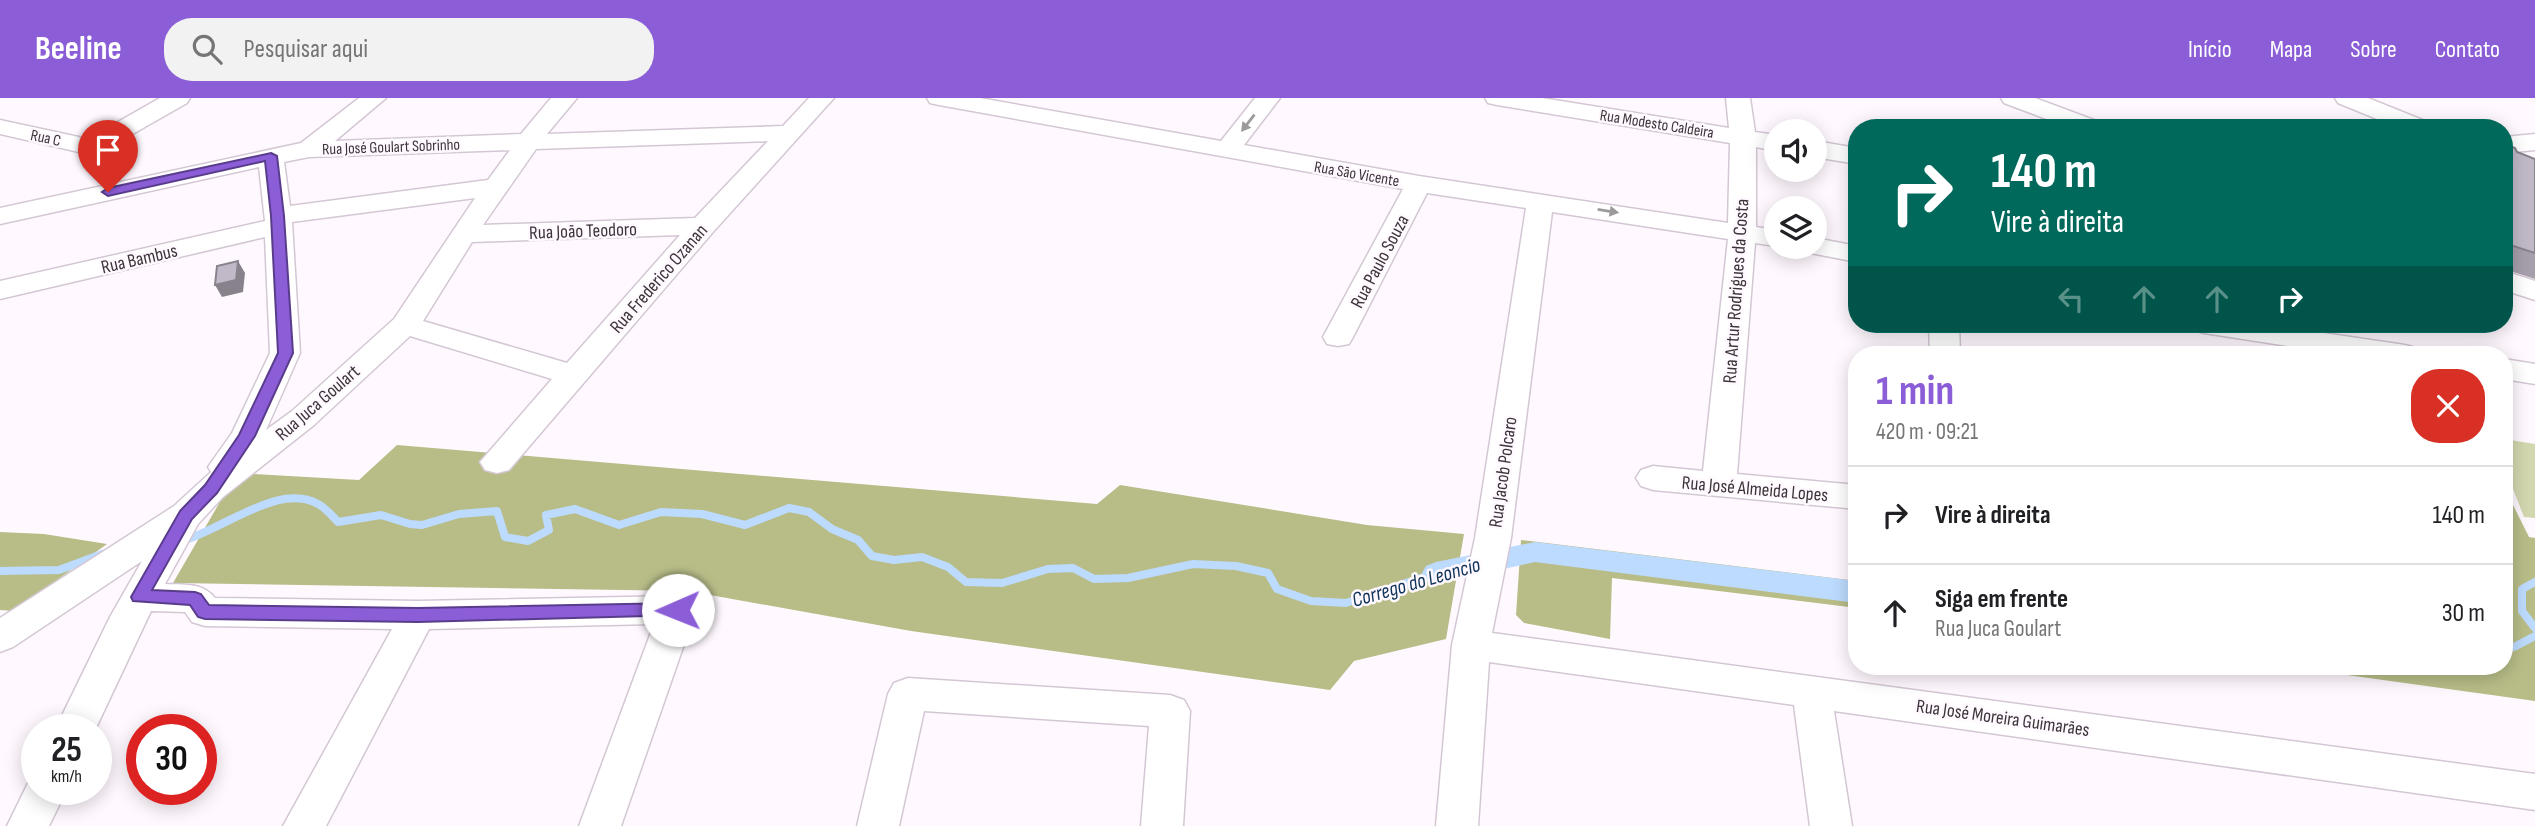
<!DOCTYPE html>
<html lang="pt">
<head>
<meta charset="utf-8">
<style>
	:root { --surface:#fff; --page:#f2f2f2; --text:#202124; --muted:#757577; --line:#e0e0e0; --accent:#8b5dd7 }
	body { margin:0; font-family:"Sofia Sans Condensed",sans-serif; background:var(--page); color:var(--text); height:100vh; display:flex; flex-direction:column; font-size:26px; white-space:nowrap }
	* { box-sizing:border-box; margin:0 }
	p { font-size:23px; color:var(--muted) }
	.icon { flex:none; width:38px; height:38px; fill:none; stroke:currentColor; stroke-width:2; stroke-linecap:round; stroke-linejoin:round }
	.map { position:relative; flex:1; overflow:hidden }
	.sheet { position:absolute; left:1848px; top:248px; width:665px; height:329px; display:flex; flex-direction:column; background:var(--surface); border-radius:28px; box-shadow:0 4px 18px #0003 }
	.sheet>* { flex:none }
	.banner { position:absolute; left:1848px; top:21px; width:665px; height:214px; border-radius:28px; box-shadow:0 4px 18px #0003; background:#00695c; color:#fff; overflow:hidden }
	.tools { position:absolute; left:1764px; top:21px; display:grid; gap:14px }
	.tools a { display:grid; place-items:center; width:63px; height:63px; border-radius:50%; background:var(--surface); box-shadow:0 4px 18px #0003; font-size:35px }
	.speed { position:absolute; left:21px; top:616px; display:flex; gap:14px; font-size:35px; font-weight:700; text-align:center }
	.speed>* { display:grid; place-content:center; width:91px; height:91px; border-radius:50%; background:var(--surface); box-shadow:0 4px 18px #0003; line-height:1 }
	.speed small { font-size:18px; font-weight:400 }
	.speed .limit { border:10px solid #d22; background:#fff; color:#111 }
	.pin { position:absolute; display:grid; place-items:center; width:60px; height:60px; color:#fff; margin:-72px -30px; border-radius:50% 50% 50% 0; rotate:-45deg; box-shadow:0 0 7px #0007 }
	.pin .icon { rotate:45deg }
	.me { position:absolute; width:77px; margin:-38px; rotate:269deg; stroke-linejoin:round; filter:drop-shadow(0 0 5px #0008) }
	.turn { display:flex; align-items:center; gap:24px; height:147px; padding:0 28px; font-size:32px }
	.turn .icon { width:91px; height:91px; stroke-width:2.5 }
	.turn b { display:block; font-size:49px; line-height:60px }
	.lanes { display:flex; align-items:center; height:66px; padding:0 28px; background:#0003; justify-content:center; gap:35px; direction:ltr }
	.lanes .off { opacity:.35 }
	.round { display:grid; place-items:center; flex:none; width:74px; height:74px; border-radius:28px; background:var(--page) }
	.head { display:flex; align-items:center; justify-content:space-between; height:119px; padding:0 28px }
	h1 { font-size:42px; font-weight:700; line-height:52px; color:var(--accent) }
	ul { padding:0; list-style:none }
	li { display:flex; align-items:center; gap:21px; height:98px; padding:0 28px; border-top:2px solid var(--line) }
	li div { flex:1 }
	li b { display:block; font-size:26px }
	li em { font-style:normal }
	header { display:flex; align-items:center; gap:42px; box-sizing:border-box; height:98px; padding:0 35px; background:var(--accent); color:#fff }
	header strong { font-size:33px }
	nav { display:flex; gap:38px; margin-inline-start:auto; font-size:24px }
	.search { width:490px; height:63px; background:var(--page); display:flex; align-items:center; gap:18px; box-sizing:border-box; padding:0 24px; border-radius:28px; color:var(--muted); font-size:26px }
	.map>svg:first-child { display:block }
	.green { fill:#d3d7af }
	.forest { fill:#b8bd88 }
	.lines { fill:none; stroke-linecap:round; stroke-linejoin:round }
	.stream { stroke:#bddbfe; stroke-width:8 }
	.canal { fill:#bddbfe; fill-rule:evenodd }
	.minor-casing { stroke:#d4c7d4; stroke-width:3 }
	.minor { fill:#fff; fill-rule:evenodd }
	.wall { fill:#a69fac }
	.shaded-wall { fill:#87828c }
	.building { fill:#c1b9c8; stroke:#87828c; stroke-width:2 }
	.oneway { fill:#9d9a9c }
	.route { fill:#8b5dd7; stroke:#5a3c8c; stroke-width:2 }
	.labels { text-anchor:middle; stroke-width:5; stroke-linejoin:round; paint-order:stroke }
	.far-street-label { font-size:16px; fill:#3b353a; stroke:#fff9ff }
	.street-label { font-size:19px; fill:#3b353a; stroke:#fff9ff }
	.water-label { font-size:21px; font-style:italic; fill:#0e335a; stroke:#fff9ff }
</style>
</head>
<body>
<header>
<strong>Beeline</strong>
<div class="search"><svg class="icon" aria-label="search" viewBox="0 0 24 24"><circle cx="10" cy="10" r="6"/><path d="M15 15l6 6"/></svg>Pesquisar aqui</div>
<nav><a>Início</a><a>Mapa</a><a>Sobre</a><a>Contato</a></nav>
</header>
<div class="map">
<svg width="2535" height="728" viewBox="0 0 2535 728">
	<rect width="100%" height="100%" fill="#fff9ff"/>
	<path class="green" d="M2504,341L2535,346V420L2524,419L2504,368Z"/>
	<g class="forest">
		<path d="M397,347L1097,406L1120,387L1367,427L1464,436L1446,541L1354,563L1330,592L911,533L688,493L173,485L221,402L253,376L359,382Z"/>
		<path d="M2504,389L2529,439L2535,440V603L2289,569H2504Z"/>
		<path d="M0,434L44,436L107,446L14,513L0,512Z"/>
		<path d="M1521,442L1857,483V510L1612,480L1610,541L1524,525L1516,517Z"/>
	</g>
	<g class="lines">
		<g class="stream">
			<path d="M182,443C222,432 279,384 318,406C326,410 332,418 338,424L381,417L410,426L422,427L459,416L497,413L505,439L528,443L549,432L546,417L575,411L619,427L661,414L702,416L745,427L789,410L809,414L832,431L858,442L872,458L894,462L922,459L948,469L966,484L1002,485L1048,471L1073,470L1094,481L1128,480L1193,466L1236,468L1268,475L1277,491L1311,503L1346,505L1436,475"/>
			<path d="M0,473L59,472L102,456"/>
			<path d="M2535,484L2522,491V513L2535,530"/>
			<path d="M2504,548L2514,549L2535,538"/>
		</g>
		<path class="canal" d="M1535,444L1857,483V505L1535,464L1436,486L1426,482L1422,475L1426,468L1436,464Z"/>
		<g class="minor-casing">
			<g id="minor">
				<path d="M160,0H190L187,5L101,54L92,57L0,36V22L88,41Z"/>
				<path d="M359,0H386L335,43L521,36L551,0H577L547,36L783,28L809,0H834L713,134L509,372L497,375L485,372L480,364L552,281L410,238L314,327L223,399L198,426L165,486C184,487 202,484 215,500L418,503L678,498L691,502L696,512L621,728H579L654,526L429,531L326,728H283L392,531L205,528L192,524L185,514L151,513L95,632H55L110,519L142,463L13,549L0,554V520L174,408L211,374L208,369L232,335L270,255L265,139L0,201V183L265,123L259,69L0,126V110L301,45ZM768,43L695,120L483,127L536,51ZM510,52L488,82L290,108L284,64L309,59ZM475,100L394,221L292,313L266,332L300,255L292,124ZM680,137L567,265L423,223L472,144Z"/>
				<path d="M927,0H980L1221,43L1255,0H1280L1244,47L1419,78L1728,125L1730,45L1497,7L1488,5L1485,0H1542L1729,30L1726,0H1750L1755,34L1776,37V53L1756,49V129L1776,132V148L1755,145L1737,376L1857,387V411L1653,392L1641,388L1636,380L1641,372L1653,368L1703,373L1728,141L1552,114L1511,440L1492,535L2535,676V712L1834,613L1852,728H1810L1794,607L1489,564L1478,728H1436L1452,547L1475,440L1526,110L1427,95L1353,239L1349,246L1338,248L1327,246L1323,239L1403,91L939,7L930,5Z"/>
				<path d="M2001,0H2035L2102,25L2105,30H2070L2004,5Z"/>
				<path d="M2335,0H2368L2430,25L2433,30H2399L2338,5Z"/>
				<path d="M2535,36V52L2504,55V39Z"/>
				<path d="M1815,43L1857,50V66L1815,59Z"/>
				<path d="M1815,140L1857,148V164L1805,154L1802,149H1815Z"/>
				<path d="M2504,173L2535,183V202L2504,192Z"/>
				<path d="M1929,226H1959L1960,257H1930Z"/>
				<path d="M2189,226H2262L2405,247L2416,250L2420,257H2345L2204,235L2193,232Z"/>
				<path d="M2504,261L2535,266V286L2504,281Z"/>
				<path d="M908,580L1170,597L1184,602L1190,613L1183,728H1141L1149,628L924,613L899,728H857L888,596L894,585Z"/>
				<path d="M37,677V691H67L49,728H7L31,679Z"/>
			</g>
		</g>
		<use href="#minor" class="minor"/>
	</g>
	<path class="wall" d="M2504,46L2517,54L2535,61V181L2504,171Z"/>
	<path class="shaded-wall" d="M238,163L245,175L243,194L222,199L215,187Z"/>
	<g class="building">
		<path d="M2504,46L2515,50L2517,54L2535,61V155L2504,145Z"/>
		<path d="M238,163L236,182L215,187L217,168Z"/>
	</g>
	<defs><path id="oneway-solid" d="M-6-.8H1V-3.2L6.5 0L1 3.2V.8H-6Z" transform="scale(1.75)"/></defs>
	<g class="oneway">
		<use href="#oneway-solid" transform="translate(1248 25) rotate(128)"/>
		<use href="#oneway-solid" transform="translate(1608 113) rotate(9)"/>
	</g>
	<path class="route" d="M271,55L277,58L284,118L293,255L255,338L217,395L192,421L152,492L195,494L201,496L209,507L418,510L678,505L685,507L687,512L685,517L418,524L205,521L198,519L190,507L133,503L131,499L180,413L205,387L239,337L278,255L271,118L265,63L108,98L102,94L108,90Z"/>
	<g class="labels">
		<g class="far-street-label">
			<text transform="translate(1657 25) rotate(9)" y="6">Rua Modesto Caldeira</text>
			<text transform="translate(46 39) rotate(12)" y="6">Rua C</text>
			<text transform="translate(391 48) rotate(-2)" y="6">Rua José Goulart Sobrinho</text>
			<text transform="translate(1357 75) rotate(10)" y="6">Rua São Vicente</text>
		</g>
		<g class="street-label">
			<text transform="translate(583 132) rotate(-2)" y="7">Rua João Teodoro</text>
			<text transform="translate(139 160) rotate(-13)" y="7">Rua Bambus</text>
			<text transform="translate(1379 163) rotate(-62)" y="7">Rua Paulo Souza</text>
			<text transform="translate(658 180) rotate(-49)" y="7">Rua Frederico Ozanan</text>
			<text transform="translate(1735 193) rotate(-86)" y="7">Rua Artur Rodrigues da Costa</text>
			<text transform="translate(317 304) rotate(-41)" y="7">Rua Juca Goulart</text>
			<text transform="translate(1502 374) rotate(-82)" y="7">Rua Jacob Polcaro</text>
			<text transform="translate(1755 390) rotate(5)" y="7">Rua José Almeida Lopes</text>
			<text transform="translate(2003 619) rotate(8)" y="7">Rua José Moreira Guimarães</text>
		</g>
		<g class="water-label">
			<text transform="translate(1416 484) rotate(-16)" y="7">Corrego do Leoncio</text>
		</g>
	</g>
</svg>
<div class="tools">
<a><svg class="icon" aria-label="sound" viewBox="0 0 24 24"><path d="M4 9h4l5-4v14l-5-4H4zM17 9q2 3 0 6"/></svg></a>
<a><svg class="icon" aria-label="layers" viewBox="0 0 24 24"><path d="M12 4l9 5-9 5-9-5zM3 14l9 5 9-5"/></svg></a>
</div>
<div class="speed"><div>25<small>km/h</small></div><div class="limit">30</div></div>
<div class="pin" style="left:108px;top:94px;background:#d93025"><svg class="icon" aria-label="arrive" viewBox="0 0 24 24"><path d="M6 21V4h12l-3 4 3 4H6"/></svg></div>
<svg class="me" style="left:678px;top:512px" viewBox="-20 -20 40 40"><circle r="19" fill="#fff"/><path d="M0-13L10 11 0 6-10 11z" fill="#8b5dd7"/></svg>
<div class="banner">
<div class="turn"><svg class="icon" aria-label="right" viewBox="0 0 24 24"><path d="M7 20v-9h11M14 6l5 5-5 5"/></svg><div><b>140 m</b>Vire à direita</div></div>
<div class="lanes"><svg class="icon off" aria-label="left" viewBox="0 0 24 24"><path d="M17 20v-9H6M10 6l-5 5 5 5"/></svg><svg class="icon off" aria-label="ahead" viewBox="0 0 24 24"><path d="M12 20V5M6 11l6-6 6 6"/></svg><svg class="icon off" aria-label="ahead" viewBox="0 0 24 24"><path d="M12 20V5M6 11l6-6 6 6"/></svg><svg class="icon" aria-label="right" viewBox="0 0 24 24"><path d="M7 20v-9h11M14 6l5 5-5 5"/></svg></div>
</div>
<section class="sheet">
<div class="head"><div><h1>1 min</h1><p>420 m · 09:21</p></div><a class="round" style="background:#d93025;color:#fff"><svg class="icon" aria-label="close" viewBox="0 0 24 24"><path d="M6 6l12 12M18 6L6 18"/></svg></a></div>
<ul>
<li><svg class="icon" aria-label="right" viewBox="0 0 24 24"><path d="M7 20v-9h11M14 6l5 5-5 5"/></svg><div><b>Vire à direita</b></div><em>140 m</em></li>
<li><svg class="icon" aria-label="ahead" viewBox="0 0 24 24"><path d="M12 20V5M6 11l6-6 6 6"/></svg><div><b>Siga em frente</b><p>Rua Juca Goulart</p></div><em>30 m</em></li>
</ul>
</section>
</div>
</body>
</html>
